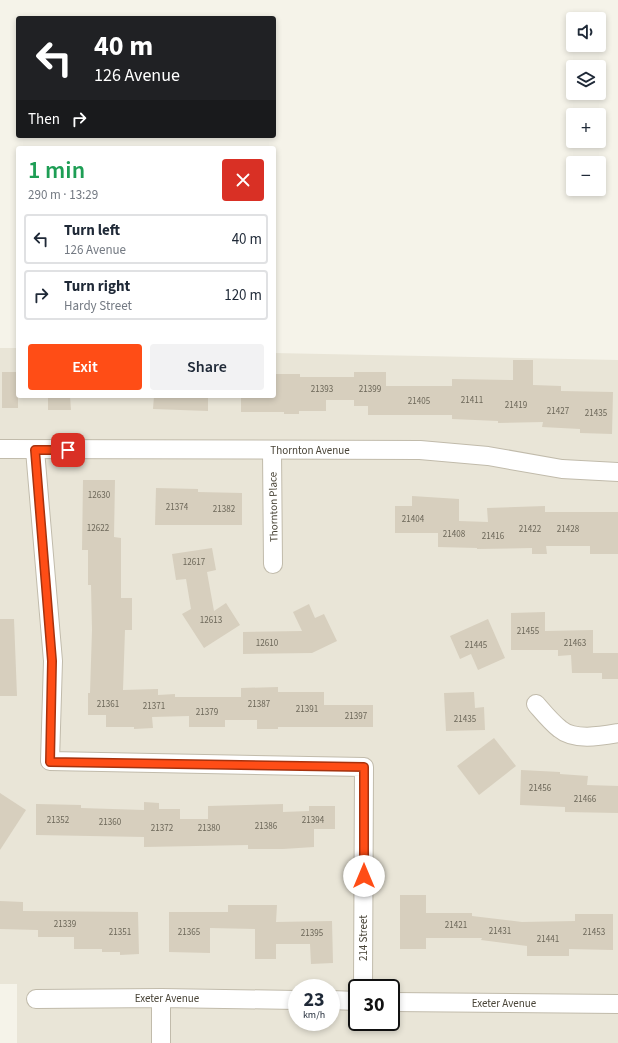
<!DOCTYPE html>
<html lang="en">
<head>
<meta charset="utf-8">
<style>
	:root { --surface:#fff; --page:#f2f2f3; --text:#1f2937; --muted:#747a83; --line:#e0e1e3; --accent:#ff4d16 }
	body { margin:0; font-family:"Source Sans 3",sans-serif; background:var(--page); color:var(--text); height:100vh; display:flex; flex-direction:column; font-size:15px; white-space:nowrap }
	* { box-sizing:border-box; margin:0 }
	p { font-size:13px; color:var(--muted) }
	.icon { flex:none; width:22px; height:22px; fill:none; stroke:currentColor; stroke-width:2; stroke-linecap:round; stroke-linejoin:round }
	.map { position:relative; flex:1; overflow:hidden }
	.drawer { position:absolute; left:16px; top:146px; width:260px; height:252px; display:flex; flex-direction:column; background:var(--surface); border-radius:4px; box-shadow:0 2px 6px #0003 }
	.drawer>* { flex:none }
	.banner { position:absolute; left:16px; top:16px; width:260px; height:122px; border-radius:4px; box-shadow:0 2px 6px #0003; background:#202124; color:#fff; overflow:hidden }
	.buttons { position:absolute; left:566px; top:12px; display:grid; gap:8px }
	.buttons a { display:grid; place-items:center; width:40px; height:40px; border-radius:4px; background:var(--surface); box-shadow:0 2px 6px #0003; font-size:20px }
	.speed { position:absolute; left:288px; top:979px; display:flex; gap:8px; font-size:20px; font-weight:700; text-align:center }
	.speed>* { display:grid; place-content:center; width:52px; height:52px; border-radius:50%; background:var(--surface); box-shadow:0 2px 6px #0003; line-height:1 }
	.speed small { font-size:10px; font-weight:400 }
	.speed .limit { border:2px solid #111; border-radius:6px; background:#fff; color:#111 }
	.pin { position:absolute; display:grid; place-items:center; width:34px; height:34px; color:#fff; margin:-17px; border-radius:8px; box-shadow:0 2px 6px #0006 }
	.me { position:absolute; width:44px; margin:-22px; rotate:0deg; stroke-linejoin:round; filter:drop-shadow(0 0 3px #0008) }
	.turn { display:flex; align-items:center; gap:14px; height:84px; padding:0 12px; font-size:18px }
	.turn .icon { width:52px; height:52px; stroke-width:2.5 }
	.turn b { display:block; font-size:28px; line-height:34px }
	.then { display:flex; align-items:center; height:38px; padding:0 12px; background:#0003; gap:8px; font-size:15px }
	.round { display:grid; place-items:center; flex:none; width:42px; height:42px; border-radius:4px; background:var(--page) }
	.summary { display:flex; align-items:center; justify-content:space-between; height:68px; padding:0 12px }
	h1 { font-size:24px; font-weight:600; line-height:30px; color:#1e9e55 }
	.action { display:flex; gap:8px; margin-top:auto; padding:8px 12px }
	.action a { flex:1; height:46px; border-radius:4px; background:var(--accent); color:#fff; font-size:16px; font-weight:600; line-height:46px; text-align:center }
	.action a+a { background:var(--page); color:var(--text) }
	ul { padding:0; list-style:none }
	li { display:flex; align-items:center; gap:12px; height:50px; margin:0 8px 6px; padding:0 4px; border:2px solid var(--line); border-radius:4px }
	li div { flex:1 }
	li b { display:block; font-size:15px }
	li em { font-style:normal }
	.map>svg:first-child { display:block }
	.residential { fill:#e9e5d7; fill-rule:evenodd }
	.building { fill:#d7cfbe }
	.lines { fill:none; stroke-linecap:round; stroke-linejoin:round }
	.minor-casing { stroke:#c1bbab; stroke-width:20 }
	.minor { stroke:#fff; stroke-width:18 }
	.route-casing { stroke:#a6320e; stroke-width:10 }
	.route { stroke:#ff4d16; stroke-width:7 }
	.labels { text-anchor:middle; stroke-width:3; stroke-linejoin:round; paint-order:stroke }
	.number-label { font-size:9px; fill:#6c6759 }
	.street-label { font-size:11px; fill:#494437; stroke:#fff }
</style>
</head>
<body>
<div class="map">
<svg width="618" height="1043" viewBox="0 0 618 1043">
	<rect width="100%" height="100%" fill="#f5f3e9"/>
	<path class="residential" d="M0,348H18V396H274V353L618,360V1043H17V984H0ZM297,988H331V1022H297ZM357,988H391V1022H357Z"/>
	<g class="building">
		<path d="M513,360H533V385L561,386V391L613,392L612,434L580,433V429L542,427L543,422L498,423V421L452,419V415H368V406H354V400H326V411H299V414H284V412H241V396H274V374H300V377H354V372H386V386H452V379L513,380Z"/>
		<rect x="2" y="372" width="16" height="36"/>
		<path d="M48,396H70L71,410H48Z"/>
		<path d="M154,396H208V411L153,409Z"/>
		<path d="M83,480H115L114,537L121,538V598H132V630H125L123,690L158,689V695L175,694V697H241V688L278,687V692H324V705H373V727H278V729H257V720H225V727H189V716L152,717L153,728L134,729V727H106V715H88V693H90L92,630L91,585H88V550H82Z"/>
		<path d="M156,488L198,489V492L242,493V525H155Z"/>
		<path d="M412,496L459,499V521L488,522L487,508L545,506V512H618V554H590V546H546L547,554H532V548L477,549V548L438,547V533H395V506H412Z"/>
		<path d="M212,548L216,570L207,572L214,611L226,603L240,625L204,648L182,614L191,609L186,579L176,580L172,554Z"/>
		<path d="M309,604L315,618L324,614L337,641L312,653L243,654V632L302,631L293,612Z"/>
		<path d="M545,612V631L593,630V653H618V679H602V673H572L571,655L558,656V650H511V613Z"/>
		<path d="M0,619H14L17,696H0Z"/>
		<path d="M488,619L505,658L478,670L471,654L460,659L450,636Z"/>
		<path d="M474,692L475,708L484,707L485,730L446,731L444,693Z"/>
		<path d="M494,738L516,766L479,795L457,766Z"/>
		<path d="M521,770L560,772V774L588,776L587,785L618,786V813L565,812V807L520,805Z"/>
		<path d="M0,793L26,810L0,850Z"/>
		<path d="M144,802L159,803V809H180V819H208V806L283,804V812L309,811V806H335V829H314V847L283,849H248V845L144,847V837L36,835V804L81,805V808L144,810Z"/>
		<path d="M400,895H426V913H472V916L522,922L575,921V914H613V950L569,949V956H527V946L481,940L482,938H426V949H400Z"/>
		<path d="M0,901L23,902V911L138,912L139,954L120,955V952H102V949H74V937H38V930L0,929Z"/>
		<path d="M228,905H277L276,922L332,921L333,963L311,964L310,944H276V959H255V929L210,928V953L169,952V912H228Z"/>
	</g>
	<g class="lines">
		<g class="minor-casing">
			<g id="minor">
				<path d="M0,449L420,450L488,456L562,469L618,472"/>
				<path d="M35,450L53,661L50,761L364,767L363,988"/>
				<path d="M272,450L273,564"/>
				<path d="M536,704C543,712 551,722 560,729C574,741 601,736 618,733"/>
				<path d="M36,999L161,998L297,1000"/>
				<path d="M331,1000L357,1001"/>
				<path d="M391,1002L618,1004"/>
				<path d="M161,1043V998"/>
			</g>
		</g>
		<use href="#minor" class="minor"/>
	</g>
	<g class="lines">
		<g class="route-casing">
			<path id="route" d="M68,450H35L52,661L50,762L364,767V876"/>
		</g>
		<use href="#route" class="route"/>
	</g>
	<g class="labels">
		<g class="number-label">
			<text x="322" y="392">21393</text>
			<text x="370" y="392">21399</text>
			<text x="472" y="403">21411</text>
			<text x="419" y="404">21405</text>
			<text x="516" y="408">21419</text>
			<text x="558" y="414">21427</text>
			<text x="596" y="416">21435</text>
			<text x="99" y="498">12630</text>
			<text x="177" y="510">21374</text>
			<text x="224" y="512">21382</text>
			<text x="413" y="522">21404</text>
			<text x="98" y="531">12622</text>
			<text x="530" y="532">21422</text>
			<text x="568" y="532">21428</text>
			<text x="454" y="537">21408</text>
			<text x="493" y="539">21416</text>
			<text x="194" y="565">12617</text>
			<text x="211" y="623">12613</text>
			<text x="528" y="634">21455</text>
			<text x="267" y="646">12610</text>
			<text x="575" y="646">21463</text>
			<text x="476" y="648">21445</text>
			<text x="108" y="707">21361</text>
			<text x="259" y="707">21387</text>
			<text x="154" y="709">21371</text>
			<text x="307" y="712">21391</text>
			<text x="207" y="715">21379</text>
			<text x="356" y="719">21397</text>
			<text x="465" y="722">21435</text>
			<text x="540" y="791">21456</text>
			<text x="585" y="802">21466</text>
			<text x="58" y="823">21352</text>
			<text x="313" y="823">21394</text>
			<text x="110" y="825">21360</text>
			<text x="266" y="829">21386</text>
			<text x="162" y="831">21372</text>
			<text x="209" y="831">21380</text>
			<text x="65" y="927">21339</text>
			<text x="456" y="928">21421</text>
			<text x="500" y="934">21431</text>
			<text x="120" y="935">21351</text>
			<text x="189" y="935">21365</text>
			<text x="594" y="935">21453</text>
			<text x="312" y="936">21395</text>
			<text x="548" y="942">21441</text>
		</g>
		<g class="street-label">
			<text x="310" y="454">Thornton Avenue</text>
			<text transform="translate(273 507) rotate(-91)" y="4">Thornton Place</text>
			<text transform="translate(363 938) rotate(-90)" y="4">214 Street</text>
			<text x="167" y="1002">Exeter Avenue</text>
			<text x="504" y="1007">Exeter Avenue</text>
		</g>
	</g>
</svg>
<div class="buttons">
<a><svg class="icon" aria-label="sound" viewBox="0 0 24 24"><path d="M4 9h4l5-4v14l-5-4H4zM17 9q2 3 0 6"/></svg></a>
<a><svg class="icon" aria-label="layers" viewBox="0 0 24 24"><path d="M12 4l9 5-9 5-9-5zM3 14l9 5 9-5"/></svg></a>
<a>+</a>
<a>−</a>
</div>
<div class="speed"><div>23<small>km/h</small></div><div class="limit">30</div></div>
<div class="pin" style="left:68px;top:450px;background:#d93025"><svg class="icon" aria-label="arrive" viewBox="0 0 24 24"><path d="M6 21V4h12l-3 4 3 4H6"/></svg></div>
<svg class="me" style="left:364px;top:876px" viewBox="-20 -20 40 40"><circle r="19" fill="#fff"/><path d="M0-13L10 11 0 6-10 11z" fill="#ff4d16"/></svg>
<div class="banner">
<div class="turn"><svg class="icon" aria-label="left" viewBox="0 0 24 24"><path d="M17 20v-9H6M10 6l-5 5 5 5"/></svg><div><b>40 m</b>126 Avenue</div></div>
<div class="then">Then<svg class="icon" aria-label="right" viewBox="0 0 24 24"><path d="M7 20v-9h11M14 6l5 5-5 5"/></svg></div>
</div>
<section class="drawer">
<div class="summary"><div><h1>1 min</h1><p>290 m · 13:29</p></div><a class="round" style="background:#d93025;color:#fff"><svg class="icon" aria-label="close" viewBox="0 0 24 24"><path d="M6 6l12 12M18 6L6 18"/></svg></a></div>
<ul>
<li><svg class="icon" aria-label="left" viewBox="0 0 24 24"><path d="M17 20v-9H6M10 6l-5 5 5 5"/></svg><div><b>Turn left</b><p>126 Avenue</p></div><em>40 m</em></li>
<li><svg class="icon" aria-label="right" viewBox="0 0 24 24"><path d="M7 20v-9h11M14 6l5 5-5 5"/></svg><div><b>Turn right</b><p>Hardy Street</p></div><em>120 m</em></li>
</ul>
<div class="action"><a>Exit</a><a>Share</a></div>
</section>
</div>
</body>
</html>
